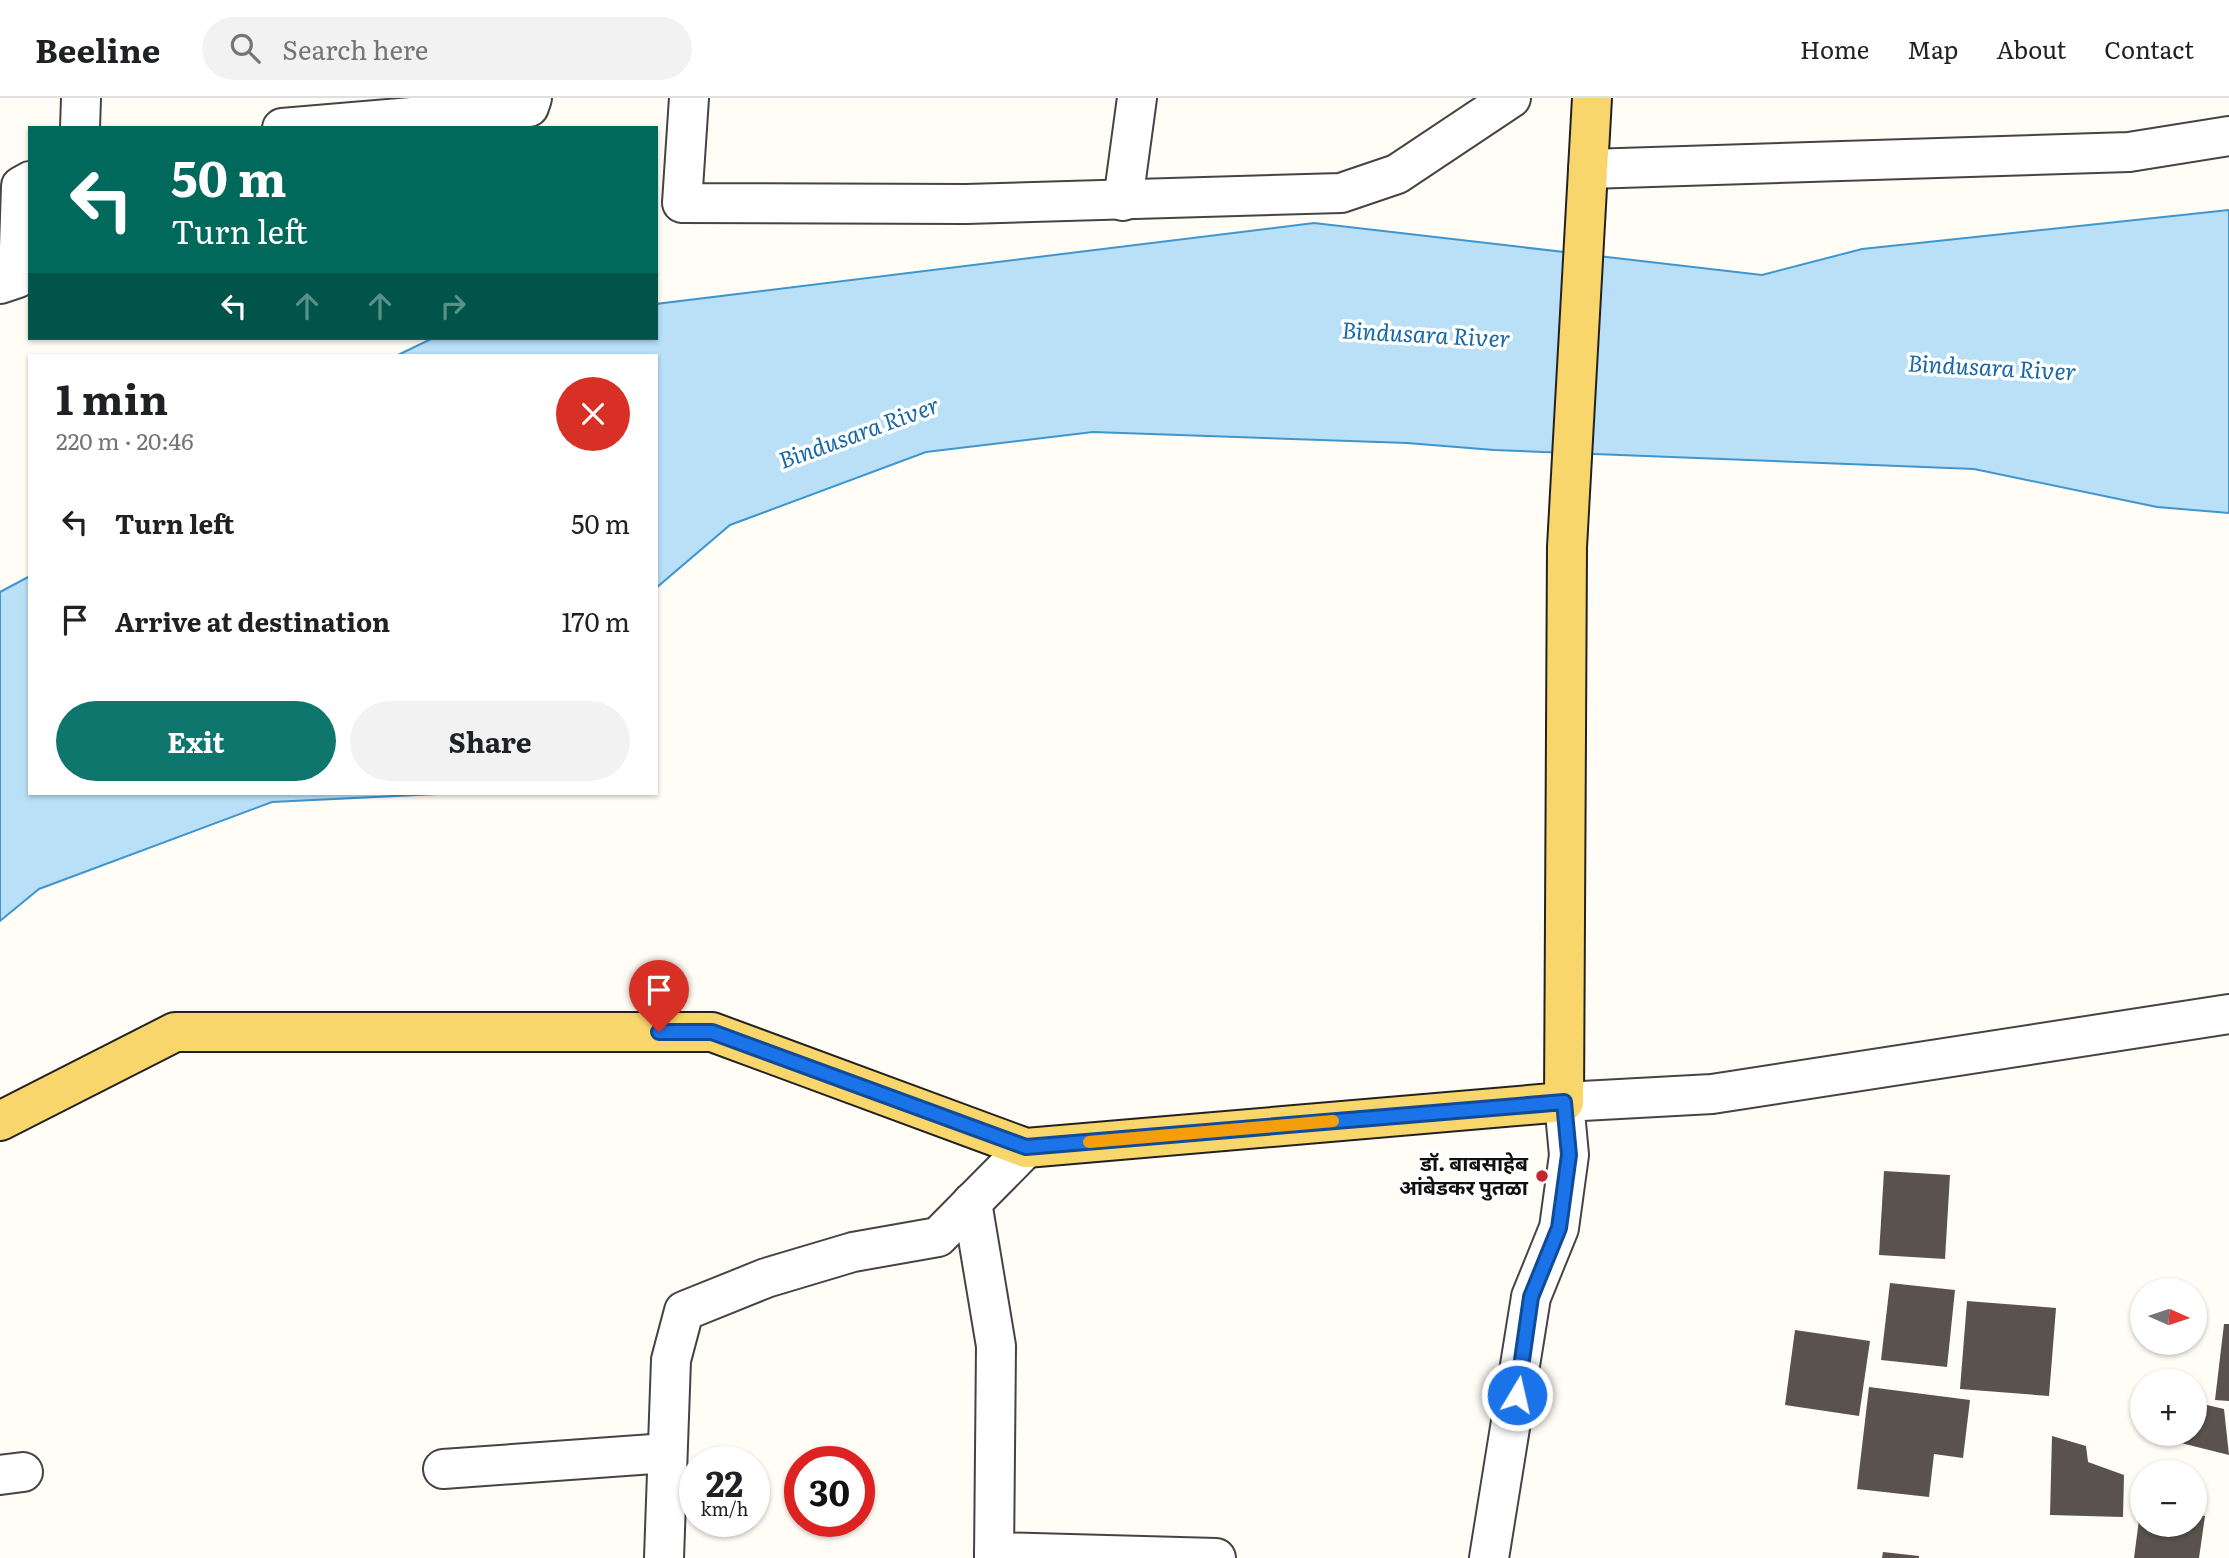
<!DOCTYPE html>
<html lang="en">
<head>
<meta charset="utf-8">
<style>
	:root { --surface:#fff; --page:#f2f2f2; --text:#202124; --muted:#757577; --line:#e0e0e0; --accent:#0f766e }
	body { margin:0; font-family:Literata,"Noto Sans Devanagari",serif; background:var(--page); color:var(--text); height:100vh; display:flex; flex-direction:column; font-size:26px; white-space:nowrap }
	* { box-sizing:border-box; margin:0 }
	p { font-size:23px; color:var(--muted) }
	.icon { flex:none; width:38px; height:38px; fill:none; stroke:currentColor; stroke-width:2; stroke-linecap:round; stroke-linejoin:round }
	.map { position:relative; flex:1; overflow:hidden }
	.sheet { position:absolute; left:28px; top:256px; width:630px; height:441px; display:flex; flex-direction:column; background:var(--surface); border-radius:0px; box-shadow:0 2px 5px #0004 }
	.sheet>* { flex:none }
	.banner { position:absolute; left:28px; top:28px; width:630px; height:214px; border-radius:0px; box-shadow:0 2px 5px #0004; background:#00695c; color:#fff; overflow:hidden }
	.needle { width:46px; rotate:93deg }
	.fabs { position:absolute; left:2130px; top:1180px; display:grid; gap:14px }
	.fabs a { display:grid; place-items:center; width:77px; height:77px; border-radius:50%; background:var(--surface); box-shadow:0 2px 5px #0004; font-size:35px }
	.speed { position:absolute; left:679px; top:1348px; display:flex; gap:14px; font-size:35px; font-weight:700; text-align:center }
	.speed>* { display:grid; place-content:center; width:91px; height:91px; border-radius:50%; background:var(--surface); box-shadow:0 2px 5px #0004; line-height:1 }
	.speed small { font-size:18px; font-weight:400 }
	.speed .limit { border:10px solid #d22; background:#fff; color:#111 }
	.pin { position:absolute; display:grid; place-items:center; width:60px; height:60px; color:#fff; margin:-72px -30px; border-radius:50% 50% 50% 0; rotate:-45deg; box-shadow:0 0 7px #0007 }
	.pin .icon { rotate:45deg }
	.me { position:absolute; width:77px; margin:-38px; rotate:9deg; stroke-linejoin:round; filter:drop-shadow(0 0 5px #0008) }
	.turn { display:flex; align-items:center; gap:24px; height:147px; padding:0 28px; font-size:32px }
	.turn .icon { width:91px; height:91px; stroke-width:2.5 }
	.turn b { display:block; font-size:49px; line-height:60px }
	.lanes { display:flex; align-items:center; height:66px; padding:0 28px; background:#0003; justify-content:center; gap:35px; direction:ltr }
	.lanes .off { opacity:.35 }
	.round { display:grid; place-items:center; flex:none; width:74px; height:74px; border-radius:37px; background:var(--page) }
	.summary { display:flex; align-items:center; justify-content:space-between; height:119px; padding:0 28px }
	h1 { font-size:42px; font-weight:700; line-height:52px }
	.button { display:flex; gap:14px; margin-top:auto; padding:14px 28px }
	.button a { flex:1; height:80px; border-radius:42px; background:var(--accent); color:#fff; font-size:28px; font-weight:700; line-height:80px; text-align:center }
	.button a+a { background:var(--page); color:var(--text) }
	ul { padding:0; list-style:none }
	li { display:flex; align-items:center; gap:21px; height:98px; padding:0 28px }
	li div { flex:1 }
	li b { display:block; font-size:26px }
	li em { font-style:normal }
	header { display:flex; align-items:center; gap:42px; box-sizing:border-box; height:98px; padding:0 35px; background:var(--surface); border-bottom:2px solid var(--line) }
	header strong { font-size:33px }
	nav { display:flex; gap:38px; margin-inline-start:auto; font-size:24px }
	.search { width:490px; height:63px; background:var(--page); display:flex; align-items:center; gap:18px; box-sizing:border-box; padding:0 24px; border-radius:38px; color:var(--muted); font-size:26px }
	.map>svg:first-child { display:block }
	.water { fill:#b9e0f7; stroke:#3f96cf; stroke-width:2 }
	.building { fill:#5a524d }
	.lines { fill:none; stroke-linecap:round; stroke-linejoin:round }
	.minor-casing { stroke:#444; stroke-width:42 }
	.tertiary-casing { stroke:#444; stroke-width:42 }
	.primary-casing { stroke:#222; stroke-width:42 }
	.minor { stroke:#fff; stroke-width:38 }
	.tertiary { stroke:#fff; stroke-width:38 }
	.primary { stroke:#f9d66b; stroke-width:38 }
	.route-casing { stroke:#114b97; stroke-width:18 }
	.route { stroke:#1a73e8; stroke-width:12 }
	.slow { stroke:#f59e0b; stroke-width:12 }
	.poi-dot { fill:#c4262e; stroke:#fff; stroke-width:2.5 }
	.labels { text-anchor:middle; stroke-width:7; stroke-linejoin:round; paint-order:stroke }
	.poi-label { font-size:21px; font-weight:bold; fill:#111; stroke:#fff; text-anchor:end }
	.water-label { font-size:23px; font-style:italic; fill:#1768a6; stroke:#fff }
</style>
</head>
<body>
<header>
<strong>Beeline</strong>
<div class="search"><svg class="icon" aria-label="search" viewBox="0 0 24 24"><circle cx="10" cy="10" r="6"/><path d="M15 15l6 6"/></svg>Search here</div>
<nav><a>Home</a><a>Map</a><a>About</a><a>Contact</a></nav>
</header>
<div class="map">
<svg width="2229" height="1460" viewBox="0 0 2229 1460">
	<rect width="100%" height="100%" fill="#fffdf5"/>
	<g class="water">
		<path d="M2229,112V415L2157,409L1974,371L1494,352L1407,345L1093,334L926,354L730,427L656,490V257H398L433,240H656V206L1314,125L1762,177L1862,151Z"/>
		<path d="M30,478V695H458L272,704L39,791L0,823V494Z"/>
	</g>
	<g class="building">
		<path d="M1884,1073L1950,1077L1945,1161L1879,1157Z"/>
		<path d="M1890,1185L1955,1192L1947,1269L1881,1262Z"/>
		<path d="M1967,1203L2056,1210L2049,1298L1960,1291Z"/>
		<path d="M2224,1226H2229V1303L2215,1302Z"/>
		<path d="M1795,1232L1870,1243L1859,1318L1785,1307Z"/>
		<path d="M1869,1289L1970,1302L1963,1360L1934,1356L1929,1399L1857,1391Z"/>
		<path d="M2194,1304L2224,1311L2229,1357L2153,1338L2154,1335H2194Z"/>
		<path d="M2052,1338L2086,1348L2088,1364L2124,1377L2123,1419L2050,1417Z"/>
		<path d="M2140,1414L2142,1426H2194V1416L2205,1418L2199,1460H2134Z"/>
		<path d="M1883,1454L1919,1458V1460H1882Z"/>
	</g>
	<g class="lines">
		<g class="minor-casing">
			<g id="minor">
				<path d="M689,0L682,105L966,106L1341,95L1397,76L1511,0"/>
				<path d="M80,30L81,0"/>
				<path d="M282,30L529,9L532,0"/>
				<path d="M1588,71L2129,54L2229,38"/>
				<path d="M1123,103L1137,0"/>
				<path d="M0,186L18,180L21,88L30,83"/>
				<path d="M972,1104L996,1248L994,1460"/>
				<path d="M443,1371L667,1355"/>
				<path d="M0,1377L23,1374"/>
				<path d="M994,1454L1216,1460"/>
				<path d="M1489,1460L1531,1199L1559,1130L1569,1057L1564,1004L1712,996L2229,916"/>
			</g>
		</g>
		<g class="tertiary-casing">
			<path id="tertiary" d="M664,1460L671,1262L684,1213L766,1180L853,1154L938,1139L1026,1050"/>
		</g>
		<g class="primary-casing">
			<path id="primary" d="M0,1023L175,934H712L1026,1050L1564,1004L1567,449L1592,0"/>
		</g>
		<use href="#minor" class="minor"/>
		<use href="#tertiary" class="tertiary"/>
		<use href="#primary" class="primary"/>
	</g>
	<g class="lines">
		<g class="route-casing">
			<path id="route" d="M659,934H712L1026,1049L1564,1004L1569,1057L1559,1130L1531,1199L1517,1297"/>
		</g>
		<use href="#route" class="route"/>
		<path class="slow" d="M1089,1044L1333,1023"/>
	</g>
	<circle class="poi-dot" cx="1542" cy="1078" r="7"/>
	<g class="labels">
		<g class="poi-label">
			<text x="1528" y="1073">डॉ. बाबसाहेब<tspan x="1528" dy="24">आंबेडकर पुतळा</tspan></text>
		</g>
		<g class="water-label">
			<text transform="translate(1426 237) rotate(3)" y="8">Bindusara River</text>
			<text transform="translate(1992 270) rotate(3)" y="8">Bindusara River</text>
			<text transform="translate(859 335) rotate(-20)" y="8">Bindusara River</text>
		</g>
	</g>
</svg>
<div class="fabs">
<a><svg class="needle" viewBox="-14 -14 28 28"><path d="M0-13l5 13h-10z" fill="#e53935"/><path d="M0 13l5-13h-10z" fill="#757577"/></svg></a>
<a>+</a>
<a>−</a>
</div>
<div class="speed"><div>22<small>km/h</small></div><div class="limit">30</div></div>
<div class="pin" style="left:659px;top:934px;background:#d93025"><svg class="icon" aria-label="arrive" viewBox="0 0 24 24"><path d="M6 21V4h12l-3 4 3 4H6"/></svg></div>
<svg class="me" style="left:1517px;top:1297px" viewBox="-20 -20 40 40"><circle r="17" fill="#1a73e8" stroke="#fff" stroke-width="3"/><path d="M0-11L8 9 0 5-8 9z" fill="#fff"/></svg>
<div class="banner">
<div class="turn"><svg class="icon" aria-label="left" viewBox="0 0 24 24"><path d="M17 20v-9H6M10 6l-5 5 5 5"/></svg><div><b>50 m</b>Turn left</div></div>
<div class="lanes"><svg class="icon" aria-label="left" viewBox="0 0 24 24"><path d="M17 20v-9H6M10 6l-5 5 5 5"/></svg><svg class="icon off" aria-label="ahead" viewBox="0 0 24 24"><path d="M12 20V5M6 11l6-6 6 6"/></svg><svg class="icon off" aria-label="ahead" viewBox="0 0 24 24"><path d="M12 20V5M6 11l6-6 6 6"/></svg><svg class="icon off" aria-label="right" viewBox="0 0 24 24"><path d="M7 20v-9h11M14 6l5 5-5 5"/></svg></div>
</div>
<section class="sheet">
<div class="summary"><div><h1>1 min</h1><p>220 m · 20:46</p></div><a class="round" style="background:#d93025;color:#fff"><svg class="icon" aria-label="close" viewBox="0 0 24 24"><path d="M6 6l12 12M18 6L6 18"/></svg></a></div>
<ul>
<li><svg class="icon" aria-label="left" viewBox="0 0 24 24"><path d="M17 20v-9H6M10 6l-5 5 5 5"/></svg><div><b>Turn left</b></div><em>50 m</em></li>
<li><svg class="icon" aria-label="arrive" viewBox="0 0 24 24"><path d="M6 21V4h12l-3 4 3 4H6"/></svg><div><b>Arrive at destination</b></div><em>170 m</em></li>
</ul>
<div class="button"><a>Exit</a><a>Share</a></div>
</section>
</div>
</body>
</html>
